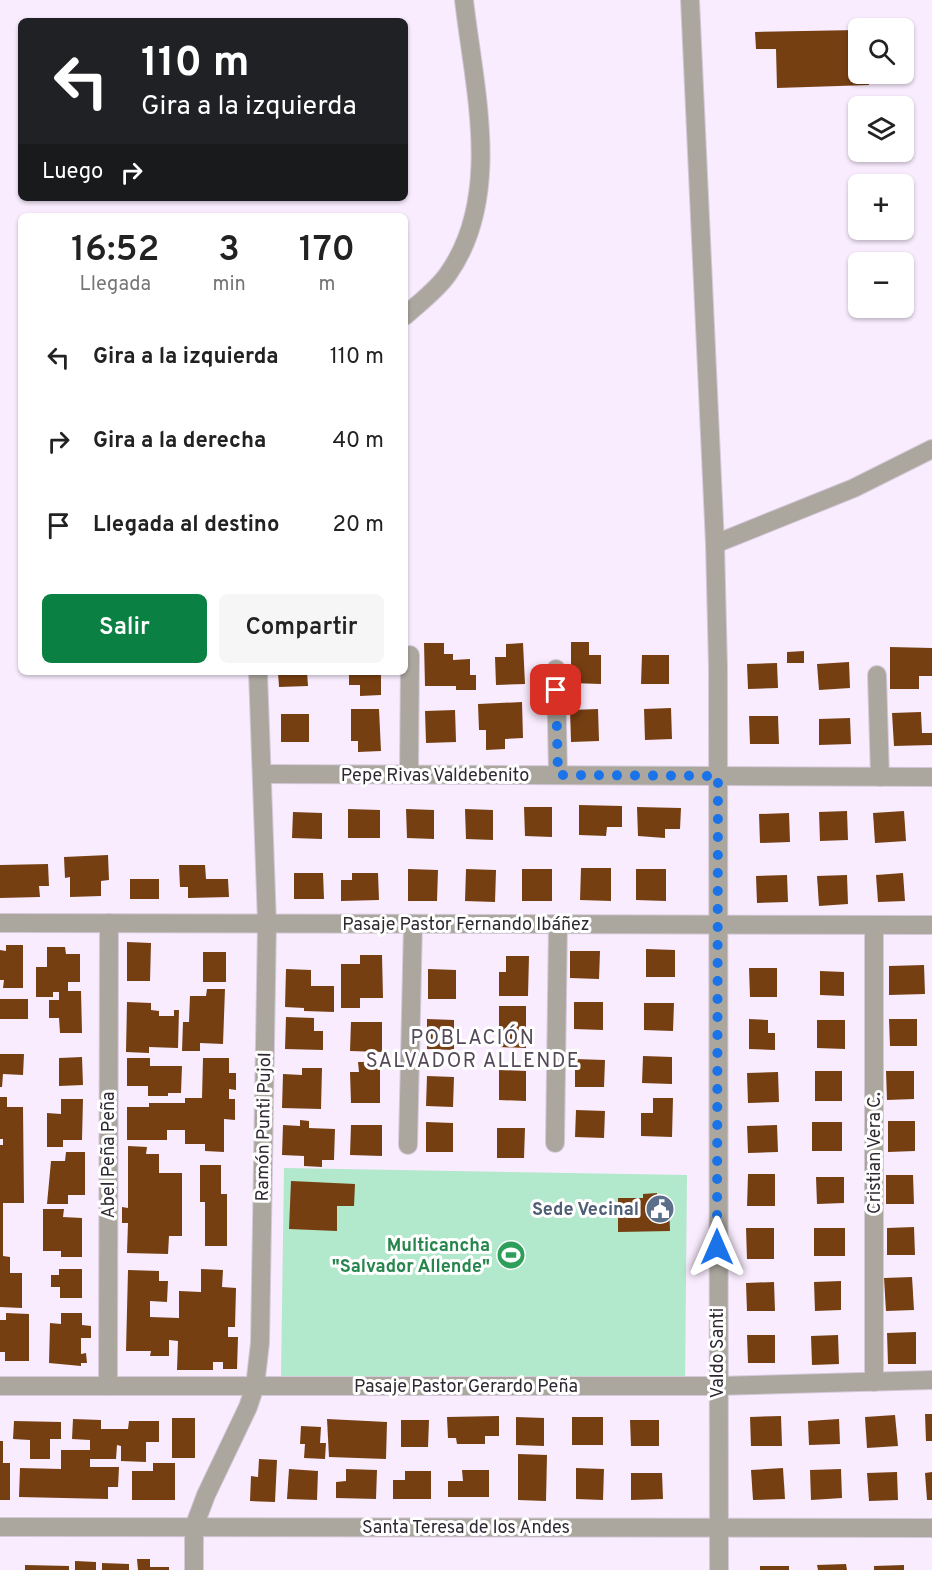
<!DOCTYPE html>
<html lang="es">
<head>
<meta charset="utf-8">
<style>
	:root { --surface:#fff; --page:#f6f6f6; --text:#222; --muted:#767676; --accent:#0b8043 }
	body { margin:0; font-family:Overpass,sans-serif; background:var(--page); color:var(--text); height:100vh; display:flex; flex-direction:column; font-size:22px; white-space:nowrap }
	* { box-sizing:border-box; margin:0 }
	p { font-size:20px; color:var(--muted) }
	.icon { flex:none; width:33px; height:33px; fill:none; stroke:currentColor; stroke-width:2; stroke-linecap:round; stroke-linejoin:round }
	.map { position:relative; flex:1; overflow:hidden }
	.panel { position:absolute; left:18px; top:213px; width:390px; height:462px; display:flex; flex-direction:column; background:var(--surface); border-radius:9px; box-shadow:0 2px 4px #0004 }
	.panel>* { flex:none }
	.guide { position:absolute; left:18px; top:18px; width:390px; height:183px; border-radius:9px; box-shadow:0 2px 4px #0004; background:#202124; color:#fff; overflow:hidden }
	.controls { position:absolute; left:848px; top:18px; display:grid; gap:12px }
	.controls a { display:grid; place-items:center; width:66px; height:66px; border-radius:9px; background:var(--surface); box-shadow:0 2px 4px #0004; font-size:30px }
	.pin { position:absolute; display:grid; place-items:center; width:51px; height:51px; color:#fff; margin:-26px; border-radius:12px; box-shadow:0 3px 9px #0006 }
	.me { position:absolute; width:66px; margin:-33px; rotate:0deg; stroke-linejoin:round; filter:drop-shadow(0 0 4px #0008) }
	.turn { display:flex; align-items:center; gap:21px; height:126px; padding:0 24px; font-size:27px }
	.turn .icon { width:78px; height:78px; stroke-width:2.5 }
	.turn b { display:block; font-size:42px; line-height:51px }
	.then { display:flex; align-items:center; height:57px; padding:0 24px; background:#0003; gap:12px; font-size:22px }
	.eta { display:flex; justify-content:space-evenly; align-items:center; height:102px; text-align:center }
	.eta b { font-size:36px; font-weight:600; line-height:42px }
	.action { display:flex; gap:12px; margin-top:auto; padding:12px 24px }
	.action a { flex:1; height:69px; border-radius:9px; background:var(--accent); color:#fff; font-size:24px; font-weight:600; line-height:69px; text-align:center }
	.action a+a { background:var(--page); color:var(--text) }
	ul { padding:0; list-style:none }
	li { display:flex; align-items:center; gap:18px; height:84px; padding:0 24px }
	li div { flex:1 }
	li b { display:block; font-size:22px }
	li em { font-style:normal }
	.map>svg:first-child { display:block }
	.green { fill:#b2e8cc }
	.building { fill:#763f12 }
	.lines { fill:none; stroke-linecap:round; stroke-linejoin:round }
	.minor-casing { stroke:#d4c9d9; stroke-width:20 }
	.minor { stroke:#aba79f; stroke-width:18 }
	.route { stroke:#1a73e8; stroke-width:10; stroke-dasharray:0 18 }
	.labels { text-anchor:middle; stroke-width:6; stroke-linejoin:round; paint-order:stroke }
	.street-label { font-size:18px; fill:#2e2930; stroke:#fff }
	.service-label { font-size:18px; font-weight:bold; fill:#4e5e75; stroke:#fff; text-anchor:end }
	.leisure-label { font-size:18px; font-weight:bold; fill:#27864d; stroke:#fff; text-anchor:end }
	.neighbourhood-label { font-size:20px; letter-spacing:1.5px; fill:#544958; stroke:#fff }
</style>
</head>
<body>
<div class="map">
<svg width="932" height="1570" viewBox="0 0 932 1570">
	<rect width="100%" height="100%" fill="#f9ecfe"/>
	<path class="green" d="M284,1168L687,1175L685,1385L281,1378Z"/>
	<g class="building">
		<path d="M858,30V74H868L869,85L777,88L776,49H756L755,32Z"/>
		<path d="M571,642H589V655H601V684L571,683Z"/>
		<path d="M424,643H444V654H453V660L470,659V675H476V690H456V686H425Z"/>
		<path d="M523,643L525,684L496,685L495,657H506V644Z"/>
		<path d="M890,647L932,648V676H919V689H890Z"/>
		<path d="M804,651V663H787V652Z"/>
		<path d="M642,655H669V684H641Z"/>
		<path d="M849,662L850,688L819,690L817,664Z"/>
		<path d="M777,663L778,688L748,689L747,664Z"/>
		<path d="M278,672H307L308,686L279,687Z"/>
		<path d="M349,672H381V695L360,696V685H349Z"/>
		<path d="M522,702L523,738L505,739V749L486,750V730H479L478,704Z"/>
		<path d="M671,708L672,739L645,740L644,709Z"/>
		<path d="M351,709H379L381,751L358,752V741H351Z"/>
		<path d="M598,709L599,741L571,742L570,710Z"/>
		<path d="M455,710L456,742L426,743L425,711Z"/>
		<path d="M921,712L922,733H932V745L894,746L892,713Z"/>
		<rect x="281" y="714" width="28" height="28"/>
		<path d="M749,716H778L779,744H750Z"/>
		<path d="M850,718L851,744L819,745V719Z"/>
		<path d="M579,805L622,806V827H607L606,836L579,835Z"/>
		<path d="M524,807H552V837L525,836Z"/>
		<path d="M637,807L681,808L680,829H665V838L638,836Z"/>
		<path d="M348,809L380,810V838H348Z"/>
		<path d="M406,809L434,810V839L407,838Z"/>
		<path d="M465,809L493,810V840L466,839Z"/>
		<path d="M847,811L848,840L820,841L819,812Z"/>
		<path d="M904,811L906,841L875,843L873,813Z"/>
		<path d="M293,812L322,813V839L292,838Z"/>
		<path d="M789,813L790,842L760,843L759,814Z"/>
		<path d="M108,855L109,880L101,881V896L70,897V877L65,878L64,857Z"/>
		<path d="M48,864L49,886H39L40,897L0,898V865Z"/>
		<path d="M179,865H205L206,879H228L229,897L188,898V887H180Z"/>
		<path d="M581,868H611V901L580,900Z"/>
		<path d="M408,869L438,870L437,901H408Z"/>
		<path d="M466,869L496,870L495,902L465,901Z"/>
		<rect x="522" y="869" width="30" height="32"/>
		<path d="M636,869H666V901L636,900Z"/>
		<path d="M294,873H323L324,899H294Z"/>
		<path d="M352,873H378L379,900L341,901V880H352Z"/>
		<path d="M903,873L905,901L878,902L876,875Z"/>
		<path d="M787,875L788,902L757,903L756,876Z"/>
		<path d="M847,875L848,904L819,906L817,876Z"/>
		<rect x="130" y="879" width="29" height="20"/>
		<path d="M127,942L151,943L150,981H127Z"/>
		<path d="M6,945H23V988H3L4,980H0V950L6,951Z"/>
		<path d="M47,947H65L66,954H80V982H68V991H81L82,1033H60L59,1018H49V1000H59V992H53V997H36V967H47Z"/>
		<path d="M646,949L675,950V977H646Z"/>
		<path d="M570,951H600L599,979L570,978Z"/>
		<rect x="203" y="952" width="23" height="30"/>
		<path d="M360,955H382L383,998H360V1008H341V964H360Z"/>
		<path d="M506,956H529L528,996H499V972H506Z"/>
		<path d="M924,965L925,994L889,995V966Z"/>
		<path d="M749,968H777V997H750Z"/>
		<path d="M286,969L311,970V986H334V1012L304,1011V1008L285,1007Z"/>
		<path d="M428,969L456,970V999H428Z"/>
		<path d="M820,971L844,972V996L820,995Z"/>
		<path d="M207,989H225L223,1044L200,1043V1051H182L183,1022H189L190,996H206Z"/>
		<rect x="0" y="999" width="28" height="20"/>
		<path d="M127,1002L151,1003V1010L159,1011V1016H174V1010H179L178,1048L149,1047V1053L126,1052Z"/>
		<path d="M574,1002H603V1030L574,1029Z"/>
		<path d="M644,1003H674L673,1031L644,1030Z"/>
		<path d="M499,1006H526V1048L499,1047Z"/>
		<path d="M286,1017L314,1018V1031H323V1050L285,1049Z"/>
		<path d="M427,1019L454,1020V1050L427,1049Z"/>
		<path d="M749,1019L768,1020V1033H775V1050L749,1049Z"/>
		<path d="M889,1019H917V1046H890Z"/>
		<path d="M817,1020H845V1049L817,1048Z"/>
		<path d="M351,1022H382V1052L350,1051Z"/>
		<path d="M0,1054H24L23,1075L3,1074L2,1087H0Z"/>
		<path d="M643,1056L672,1057V1084L642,1083Z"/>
		<path d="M82,1057L83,1085L59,1086V1058Z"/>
		<path d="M127,1058H150V1066H182L181,1093H168V1096H148V1086H127Z"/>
		<path d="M203,1058H229V1073H236V1090L229,1089V1099H235V1120L224,1119V1152L205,1151V1144H185V1130H167V1140H127V1107H149V1103H185V1098H202Z"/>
		<path d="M575,1059L605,1060L604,1087H575Z"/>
		<path d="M358,1062H380V1103H351L350,1072H359Z"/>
		<path d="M302,1068H322L321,1109L282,1108L283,1074L302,1075Z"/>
		<path d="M499,1070L526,1071V1101L499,1100Z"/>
		<rect x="815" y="1071" width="27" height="30"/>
		<path d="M886,1071H914V1099L887,1100Z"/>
		<path d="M778,1072L779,1102L748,1103L747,1073Z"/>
		<path d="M427,1076L454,1077L453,1107L426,1106Z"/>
		<path d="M0,1097H7V1107H23L24,1203H3V1256L10,1257V1273H22V1308L0,1307V1145H3V1139H0Z"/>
		<path d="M653,1098H673L672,1137L641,1136V1113H653Z"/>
		<path d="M61,1099H83L82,1140H63V1147H47V1113L61,1114Z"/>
		<path d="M576,1110L605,1111L604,1138L575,1137Z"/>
		<path d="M300,1120L309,1121V1128L335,1129L334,1160H322V1167L304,1166V1156L282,1155L283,1125L300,1126Z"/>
		<path d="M888,1121H915V1151L888,1152Z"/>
		<path d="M426,1122L453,1123V1152H426Z"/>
		<rect x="812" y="1122" width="30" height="29"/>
		<path d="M351,1125H382V1156L350,1155Z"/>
		<path d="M777,1125L778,1152L748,1153L747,1126Z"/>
		<path d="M497,1128H525L524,1158H497Z"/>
		<path d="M128,1146L147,1147L146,1154H159V1173H182V1236H169L168,1254L127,1253L128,1223H122V1207L128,1208Z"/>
		<path d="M66,1152H85V1195H68V1204H47L51,1161H65Z"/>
		<path d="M200,1165H221V1194H227V1246H205V1202H200Z"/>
		<path d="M748,1174H775V1206H747Z"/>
		<path d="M886,1175H913L914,1204H886Z"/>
		<path d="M816,1177H844V1203L817,1204Z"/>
		<path d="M291,1181L355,1184L354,1206H337V1231L289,1229Z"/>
		<path d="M657,1193V1198L669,1197L670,1231L618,1232V1198H643V1194Z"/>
		<path d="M43,1209H64L63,1217L82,1218V1257H61V1251H43Z"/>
		<path d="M914,1227L915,1255H887V1228Z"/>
		<path d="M746,1228H774V1259H747Z"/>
		<rect x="814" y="1228" width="31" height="28"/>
		<path d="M59,1269H82V1298H60V1287H51V1275H59Z"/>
		<path d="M201,1269L223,1270L222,1287L236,1288L235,1327H228V1337H238L237,1369H223V1362H213V1370H177L178,1341L169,1340V1356H150L151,1351H126L128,1270L159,1271V1281H168L167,1302L150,1301V1317L179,1318V1291L201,1292Z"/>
		<path d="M912,1277L914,1310L886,1311L884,1278Z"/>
		<path d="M841,1281V1310L815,1311L814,1282Z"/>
		<path d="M774,1282L775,1311H747L746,1283Z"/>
		<path d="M6,1313L29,1314V1361H5V1352H0V1320H6Z"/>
		<path d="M61,1313H82V1325L91,1326V1338H81V1354L86,1353L87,1363H81V1366L49,1363L50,1323L61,1324Z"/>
		<path d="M916,1332V1364H888L887,1333Z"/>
		<path d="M747,1335H775V1363H748Z"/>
		<path d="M838,1335L839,1364L812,1365L811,1336Z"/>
		<path d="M925,1414H932V1441H926Z"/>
		<path d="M895,1415L898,1446L867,1448L865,1417Z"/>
		<path d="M499,1416V1436H485V1444H457L456,1438H448L447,1417Z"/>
		<path d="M781,1416L782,1446H751L750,1417Z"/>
		<path d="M516,1417L544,1418V1446L516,1445Z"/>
		<rect x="572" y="1417" width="31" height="28"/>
		<rect x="172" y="1418" width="23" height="40"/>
		<path d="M73,1419L101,1420V1429H128L129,1421H159V1442H146V1462L121,1461V1446L117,1445L116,1459H90V1467H119L118,1487H108V1499L19,1497L20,1468L61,1469V1450H90V1440L72,1439Z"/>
		<path d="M327,1419L387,1422L386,1459L329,1457Z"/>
		<path d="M839,1419L840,1444L809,1445L808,1421Z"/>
		<path d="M401,1420H429L428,1447H401Z"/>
		<path d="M630,1420H659V1446H631Z"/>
		<path d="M14,1421L61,1422V1439H50V1459H30V1440L13,1439Z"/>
		<path d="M301,1426L321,1427L320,1443H326L325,1459L304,1458L305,1444H300Z"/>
		<path d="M0,1441H3V1463H10V1500H0Z"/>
		<path d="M518,1454L547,1455L546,1501L518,1500Z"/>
		<path d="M259,1459L277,1460L275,1502L250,1501L251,1476L258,1477Z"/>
		<path d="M153,1463H175V1500H132V1471H153Z"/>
		<path d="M576,1468L604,1469L603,1500L576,1499Z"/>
		<path d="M783,1468L785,1499L753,1500L751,1470Z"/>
		<path d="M289,1469L318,1471L317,1500L287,1499Z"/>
		<path d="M346,1469L377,1470L376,1499L336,1498V1482L346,1481Z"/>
		<path d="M841,1469L842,1498L811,1500L810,1470Z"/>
		<path d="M462,1470H489V1497H448V1481H463Z"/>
		<path d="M405,1471H431V1499H393V1480H405Z"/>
		<path d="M897,1472L898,1500L869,1501L867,1473Z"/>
		<path d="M932,1472V1500H927L925,1473Z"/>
		<path d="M631,1473H662L663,1499L631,1500Z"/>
		<path d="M137,1559H150V1567H169V1570H138Z"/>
		<path d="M75,1561L96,1562V1570H75Z"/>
		<path d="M102,1563L129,1564V1570H102Z"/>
		<path d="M846,1564L847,1570H818L817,1565Z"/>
		<path d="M25,1565L69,1566V1570H25Z"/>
		<path d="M904,1565V1570H874V1566Z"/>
		<rect x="760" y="1566" width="29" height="4"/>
	</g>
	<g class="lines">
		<g class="minor-casing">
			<g id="minor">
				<path d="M690,0L715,544L718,667L719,1570"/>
				<path d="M405,316C419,303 437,290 448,274C503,196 474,88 464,0"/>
				<path d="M715,544L854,488L932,449"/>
				<path d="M556,669L558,775"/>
				<path d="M877,675L880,777"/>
				<path d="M263,774L932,777"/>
				<path d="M409,774L410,655"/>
				<path d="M0,923L932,925"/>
				<path d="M555,1143L558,924"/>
				<path d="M408,1145L413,924"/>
				<path d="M874,1382V925"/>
				<path d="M0,1386H717L932,1380"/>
				<path d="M108,1386L109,923"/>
				<path d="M0,1527L932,1528"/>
				<path d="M194,1570V1527L206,1495L248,1407L255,1386L260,1343L267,923L258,672"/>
			</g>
		</g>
		<use href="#minor" class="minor"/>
	</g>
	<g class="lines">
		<path class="route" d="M556,690L558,775L718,776L717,1247"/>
	</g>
	<defs>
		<g id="civic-disc" transform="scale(1.5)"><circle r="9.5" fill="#5c6f8a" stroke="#fff"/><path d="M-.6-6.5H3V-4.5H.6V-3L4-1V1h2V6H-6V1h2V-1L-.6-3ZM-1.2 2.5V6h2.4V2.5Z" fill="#fff"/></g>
		<g id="stadium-disc" transform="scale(1.5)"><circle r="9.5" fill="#2e9e5b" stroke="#fff"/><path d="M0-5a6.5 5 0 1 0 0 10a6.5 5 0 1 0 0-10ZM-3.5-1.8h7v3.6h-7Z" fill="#fff"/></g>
	</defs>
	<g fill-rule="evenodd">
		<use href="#civic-disc" x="660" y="1209"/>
		<use href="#stadium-disc" x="511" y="1255"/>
	</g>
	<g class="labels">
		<g class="street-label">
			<text x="435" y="781">Pepe Rivas Valdebenito</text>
			<text x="466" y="930">Pasaje Pastor Fernando Ibáñez</text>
			<text transform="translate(263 1127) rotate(-89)" y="6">Ramón Punti Pujol</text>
			<text transform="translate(874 1153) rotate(-90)" y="6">Cristian Vera C.</text>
			<text transform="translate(108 1155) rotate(-90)" y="6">Abel Peña Peña</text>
			<text transform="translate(717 1353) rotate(-90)" y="6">Valdo Santi</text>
			<text x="466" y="1392">Pasaje Pastor Gerardo Peña</text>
			<text x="466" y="1533">Santa Teresa de los Andes</text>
		</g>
		<g class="service-label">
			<text x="639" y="1215">Sede Vecinal</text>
		</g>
		<g class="leisure-label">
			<text x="490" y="1251">Multicancha<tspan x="490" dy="21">"Salvador Allende"</tspan></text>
		</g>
		<g class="neighbourhood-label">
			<text x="473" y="1044">POBLACIÓN<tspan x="473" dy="23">SALVADOR ALLENDE</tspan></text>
		</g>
	</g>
</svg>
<div class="controls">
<a><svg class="icon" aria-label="search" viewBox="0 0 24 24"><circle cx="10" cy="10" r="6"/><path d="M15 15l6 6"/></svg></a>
<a><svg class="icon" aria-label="layers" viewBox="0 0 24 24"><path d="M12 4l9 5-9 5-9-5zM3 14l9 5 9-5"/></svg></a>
<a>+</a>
<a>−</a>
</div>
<div class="pin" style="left:556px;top:690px;background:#d93025"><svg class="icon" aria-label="arrive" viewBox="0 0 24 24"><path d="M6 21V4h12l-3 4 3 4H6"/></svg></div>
<svg class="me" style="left:717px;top:1247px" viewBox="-20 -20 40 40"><path d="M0-17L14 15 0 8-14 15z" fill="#1a73e8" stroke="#fff" stroke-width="4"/></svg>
<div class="guide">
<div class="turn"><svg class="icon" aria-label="left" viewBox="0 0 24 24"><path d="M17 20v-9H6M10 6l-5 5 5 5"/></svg><div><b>110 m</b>Gira a la izquierda</div></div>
<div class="then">Luego<svg class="icon" aria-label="right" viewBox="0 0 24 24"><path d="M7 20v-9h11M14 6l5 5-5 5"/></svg></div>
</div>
<section class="panel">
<div class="eta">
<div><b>16:52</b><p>Llegada</p></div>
<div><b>3</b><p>min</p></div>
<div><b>170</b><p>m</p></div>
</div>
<ul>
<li><svg class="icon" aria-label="left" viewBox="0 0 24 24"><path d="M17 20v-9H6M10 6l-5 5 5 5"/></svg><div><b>Gira a la izquierda</b></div><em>110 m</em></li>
<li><svg class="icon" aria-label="right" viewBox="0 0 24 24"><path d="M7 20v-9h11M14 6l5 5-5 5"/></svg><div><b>Gira a la derecha</b></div><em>40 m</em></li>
<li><svg class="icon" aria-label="arrive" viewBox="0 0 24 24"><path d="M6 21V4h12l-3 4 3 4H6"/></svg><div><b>Llegada al destino</b></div><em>20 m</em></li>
</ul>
<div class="action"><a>Salir</a><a>Compartir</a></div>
</section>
</div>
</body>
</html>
